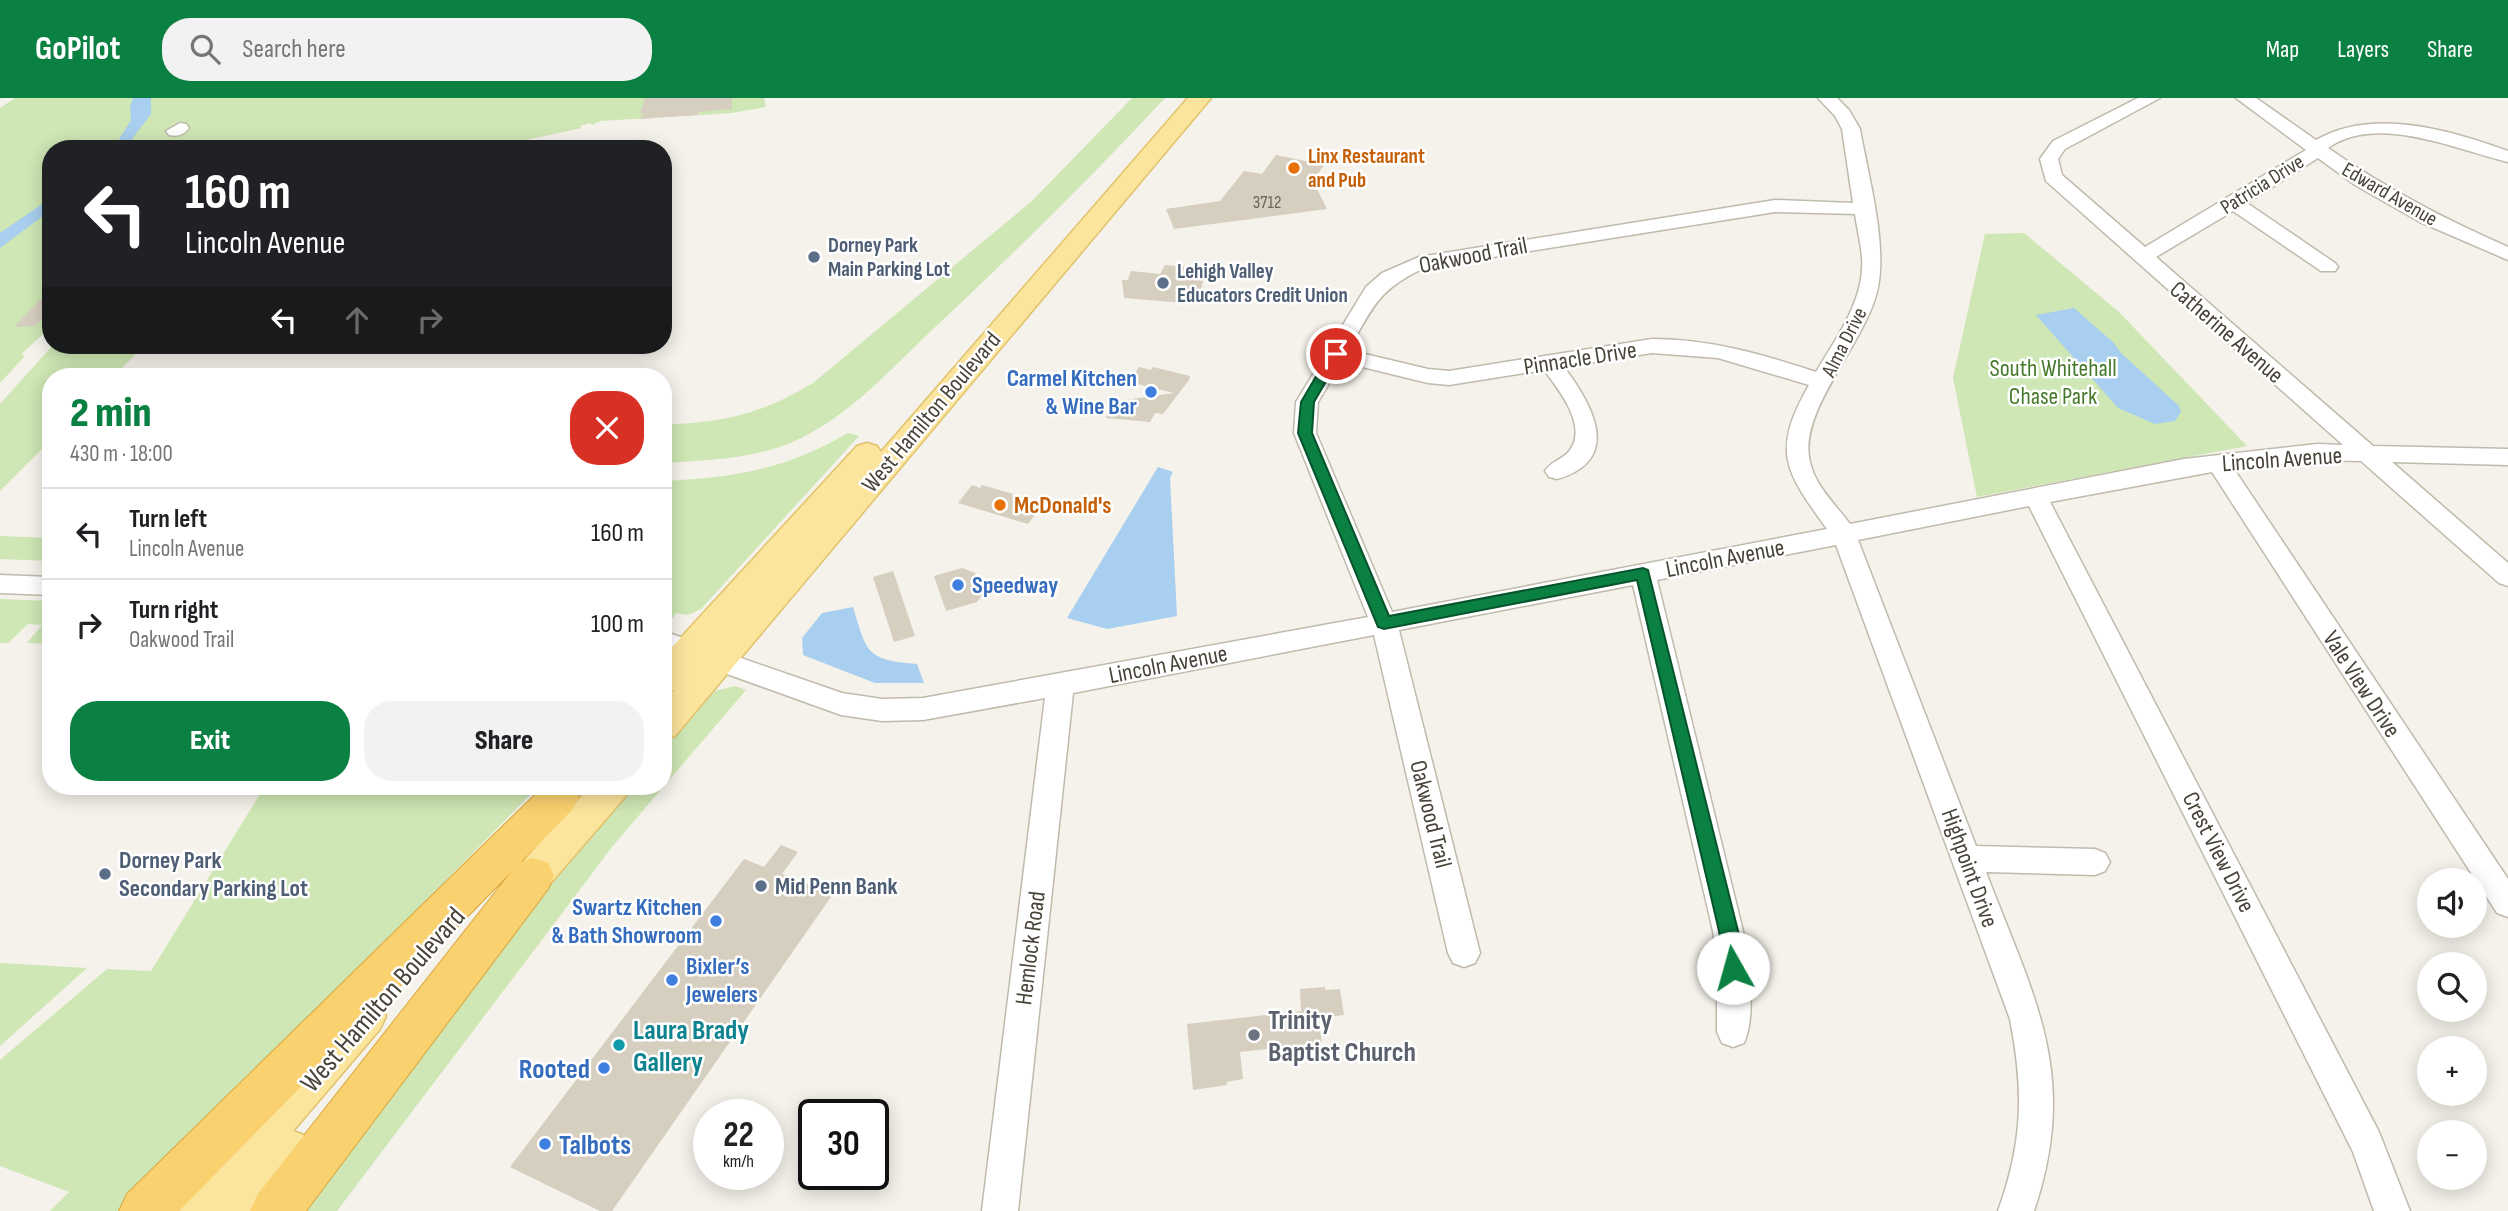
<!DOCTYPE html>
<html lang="en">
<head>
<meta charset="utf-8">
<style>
	:root { --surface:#fff; --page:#f2f2f2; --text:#202124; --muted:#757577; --line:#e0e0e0; --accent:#0b8043 }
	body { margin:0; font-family:"Sofia Sans Condensed",sans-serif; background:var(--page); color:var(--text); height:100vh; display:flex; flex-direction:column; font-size:26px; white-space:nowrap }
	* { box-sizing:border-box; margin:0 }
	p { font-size:23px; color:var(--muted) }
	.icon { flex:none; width:38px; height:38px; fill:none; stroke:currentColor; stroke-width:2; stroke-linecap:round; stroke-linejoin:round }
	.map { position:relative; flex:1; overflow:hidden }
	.sheet { position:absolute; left:42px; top:270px; width:630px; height:427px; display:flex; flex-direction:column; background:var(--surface); border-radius:28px; box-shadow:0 4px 18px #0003 }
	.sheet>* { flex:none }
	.hud { position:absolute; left:42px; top:42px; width:630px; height:214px; border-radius:28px; box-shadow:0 4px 18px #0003; background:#202124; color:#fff; overflow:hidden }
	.controls { position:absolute; left:2417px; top:770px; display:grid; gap:14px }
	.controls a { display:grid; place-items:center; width:70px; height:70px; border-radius:50%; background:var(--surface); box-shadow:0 4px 18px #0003; font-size:35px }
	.speed { position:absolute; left:693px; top:1001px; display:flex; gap:14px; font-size:35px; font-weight:700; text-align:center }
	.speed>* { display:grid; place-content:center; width:91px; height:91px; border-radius:50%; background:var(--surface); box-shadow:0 4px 18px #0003; line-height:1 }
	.speed small { font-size:18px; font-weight:400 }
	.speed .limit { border:4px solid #111; border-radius:10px; background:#fff; color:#111 }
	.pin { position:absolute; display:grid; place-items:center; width:60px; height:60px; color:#fff; margin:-30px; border:4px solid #fff; border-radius:50%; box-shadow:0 2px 7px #0007 }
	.me { position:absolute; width:77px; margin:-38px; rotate:353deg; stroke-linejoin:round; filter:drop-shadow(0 0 5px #0008) }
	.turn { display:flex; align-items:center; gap:24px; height:147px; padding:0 28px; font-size:32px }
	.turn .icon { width:91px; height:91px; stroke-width:2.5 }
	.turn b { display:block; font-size:49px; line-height:60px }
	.lanes { display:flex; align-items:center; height:66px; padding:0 28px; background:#0003; justify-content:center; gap:35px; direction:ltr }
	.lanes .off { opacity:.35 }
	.round { display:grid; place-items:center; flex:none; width:74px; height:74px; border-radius:28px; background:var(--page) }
	.headline { display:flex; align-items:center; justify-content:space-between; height:119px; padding:0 28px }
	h1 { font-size:42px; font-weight:800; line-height:52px; color:var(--accent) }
	.cta { display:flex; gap:14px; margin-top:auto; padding:14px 28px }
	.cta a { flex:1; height:80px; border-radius:28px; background:var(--accent); color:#fff; font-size:28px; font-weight:800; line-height:80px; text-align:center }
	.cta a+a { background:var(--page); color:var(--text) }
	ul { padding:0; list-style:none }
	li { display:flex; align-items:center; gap:21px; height:91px; padding:0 28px; border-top:2px solid var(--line) }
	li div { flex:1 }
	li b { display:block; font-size:26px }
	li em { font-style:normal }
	header { display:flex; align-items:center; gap:42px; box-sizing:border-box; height:98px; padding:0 35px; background:var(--accent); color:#fff }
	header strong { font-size:33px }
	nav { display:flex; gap:38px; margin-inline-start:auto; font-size:24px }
	.search { width:490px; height:63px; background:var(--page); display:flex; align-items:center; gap:18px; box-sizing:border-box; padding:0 24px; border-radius:28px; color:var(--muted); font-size:26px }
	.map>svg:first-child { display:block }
	.green { fill:#cee7b4 }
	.water { fill:#a8cfef }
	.building { fill:#d6cebf }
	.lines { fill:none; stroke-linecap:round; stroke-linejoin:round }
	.minor-casing { stroke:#c0baac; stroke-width:3 }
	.major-casing { stroke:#e1c26b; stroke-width:3 }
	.highway-casing { stroke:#daa73f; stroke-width:2 }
	.minor { fill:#fff; fill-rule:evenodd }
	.major { fill:#fbe49c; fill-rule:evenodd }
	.highway { fill:#fad16f; fill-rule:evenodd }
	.route { fill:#0b8043; stroke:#07532c; stroke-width:2 }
	.food-dot { fill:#e8710a; stroke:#fff; stroke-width:2.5 }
	.service-dot { fill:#5c6f8a; stroke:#fff; stroke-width:2.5 }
	.shop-dot { fill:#3f7fe0; stroke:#fff; stroke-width:2.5 }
	.worship-dot { fill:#6b7280; stroke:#fff; stroke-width:2.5 }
	.culture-dot { fill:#0f9aa8; stroke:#fff; stroke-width:2.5 }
	.labels { text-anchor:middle; stroke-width:5; stroke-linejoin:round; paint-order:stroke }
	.far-number-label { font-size:18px; fill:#6c665a }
	.far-food-label { font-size:21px; font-weight:bold; fill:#c56008; stroke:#fff; text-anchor:start }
	.far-street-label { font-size:21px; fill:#484338; stroke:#fff }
	.far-service-label { font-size:21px; font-weight:bold; fill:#4e5e75; stroke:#fff; text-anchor:start }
	.street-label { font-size:24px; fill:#484338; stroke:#fff }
	.park-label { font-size:24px; fill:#46792c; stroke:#fff }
	.shop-label { font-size:24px; font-weight:bold; fill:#366cbe; stroke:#fff; text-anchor:end }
	.food-label { font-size:24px; font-weight:bold; fill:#c56008; stroke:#fff; text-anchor:start }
	.service-label { font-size:24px; font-weight:bold; fill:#4e5e75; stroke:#fff; text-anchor:start }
	.near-street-label { font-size:28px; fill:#484338; stroke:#fff }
	.near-worship-label { font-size:28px; font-weight:bold; fill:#5b616d; stroke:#fff; text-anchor:start }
	.near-culture-label { font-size:28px; font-weight:bold; fill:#0d838f; stroke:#fff; text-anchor:start }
	.near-shop-label { font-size:28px; font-weight:bold; fill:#366cbe; stroke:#fff; text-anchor:end }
</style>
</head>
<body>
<header>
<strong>GoPilot</strong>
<div class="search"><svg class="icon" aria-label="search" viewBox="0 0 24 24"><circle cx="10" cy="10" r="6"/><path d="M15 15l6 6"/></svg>Search here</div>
<nav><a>Map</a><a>Layers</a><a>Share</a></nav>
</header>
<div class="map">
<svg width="2508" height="1113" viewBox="0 0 2508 1113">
	<rect width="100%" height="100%" fill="#f4f2ea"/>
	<g class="green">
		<path d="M15,0H764L766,9L732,15L600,23L592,27L590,25L580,28L582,30L484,51H231L233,47L220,48L217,51H51V229L21,256L25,258L0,285V10Z"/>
		<path d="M1132,0H1165C1090,81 1011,158 931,233C891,271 850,317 799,341C758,361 708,362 663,365V327C725,324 760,317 813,285L1032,103Z"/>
		<path d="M2024,135L2119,214L2247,348L1977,399L1953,280L1985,136Z"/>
		<path d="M53,247H145L114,278H51V342L0,393V306Z"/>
		<path d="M848,335L859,338L701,511L688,517L676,515L673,520L663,518V383C735,379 785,372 848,335Z"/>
		<path d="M0,438L51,440V463L0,461Z"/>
		<path d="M0,501L51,503V546L27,545L42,527L28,526L8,545H0Z"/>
		<path d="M735,588L746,592L612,749L337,1113H297L577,752L632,688H663V652L715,593Z"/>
		<path d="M265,688H539L119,1113H50L69,1094L0,1068V962L107,871L151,873Z"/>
		<path d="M0,865L87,870L0,948Z"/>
	</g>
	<g class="water">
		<path d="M133,0H151V16L126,49L113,51L131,22L130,9Z"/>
		<path d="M51,100V112L0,150V135Z"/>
		<path d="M2074,210L2115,246L2120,254L2179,308L2181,314L2175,323L2155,326L2118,310L2036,217Z"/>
		<path d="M1158,369L1173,374L1170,380L1177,518L1107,531L1067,520Z"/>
		<path d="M853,509C867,555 866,562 917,566L924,585H875L803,557L802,540L822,515Z"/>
	</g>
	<g class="building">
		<path d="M645,0H732V11L698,14V17L640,21L644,15H640Z"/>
		<path d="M1276,57L1324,67L1313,83L1327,111L1174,131L1166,111L1220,103L1244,73L1262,76Z"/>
		<path d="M1165,167L1189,169L1186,178L1204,180L1197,206L1124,200L1122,182H1128L1131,173L1160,176Z"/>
		<path d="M51,190V216H46L35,228L14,229Z"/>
		<path d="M1139,269L1151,272L1153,269L1190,278L1189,282L1163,316L1155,315L1150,324L1106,320L1111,304L1174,295L1129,284Z"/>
		<path d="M972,387L980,390L982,387L1013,396L1012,398L1041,409L1028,426L958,405Z"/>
		<path d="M962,470L975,475L983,496L977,504L946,513L934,478Z"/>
		<path d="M893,473L915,538L894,544L873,479Z"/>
		<path d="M781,747L798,754L782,776L833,796L612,1113H600L510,1069L744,761L764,769Z"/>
		<path d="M1325,889V892L1340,891L1344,917L1318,920L1322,945L1240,954L1243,981L1226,984L1227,987L1193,992L1187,926L1301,913L1300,891Z"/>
	</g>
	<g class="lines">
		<g class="minor-casing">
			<g id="minor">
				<path d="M1818,0H1837L1849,12L1860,31C1868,77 1887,144 1878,189C1868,243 1797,312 1810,364C1815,388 1836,407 1850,426L2184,361L2317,346L2343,347L2046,83L2040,61L2053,43L2138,0H2160L2065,51L2058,61L2062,77L2145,149L2306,52L2236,0H2256L2316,42C2373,9 2450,32 2508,53V64C2456,52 2378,15 2328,50C2385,90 2444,121 2508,149V162L2420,124L2355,87L2318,60L2247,105L2335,165L2338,169L2335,173H2321L2233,113L2156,159L2373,348L2508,351V367L2392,364L2508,465V488L2499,485L2361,363L2317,362L2234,371L2508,781V819L2497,815L2212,374L2050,404L2379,1034L2410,1113H2374L2353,1054L2029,408L1858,442L1976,748L2095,751L2105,755L2110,764L2105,773L2095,777L1986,774C2034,900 2080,976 2034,1113H1998C2023,1044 2024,993 2010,921L1836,447L1657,482L1743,833C1748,864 1757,916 1744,945L1733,949L1722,945L1717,934V870L1713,833L1633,487L1399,532L1480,855L1475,865L1464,869L1453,865L1448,855L1374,537L1073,595L1018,1113H982L1045,600L923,622L882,623L841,617L663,553V533L842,595L882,601L923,600L1368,519L1294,335L1296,304L1366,189L1382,175L1419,159L1775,102L1853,105L1842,31L1835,18ZM1775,114L1855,116C1857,131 1861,145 1862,160C1865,202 1836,240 1816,274C1762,256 1709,241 1652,241L1449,273L1428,271L1348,252C1374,209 1376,193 1424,170ZM1652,255L1718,260L1809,287C1771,354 1785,373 1827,431L1392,514L1316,335L1318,304L1342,264L1428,285L1449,287L1544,272C1558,291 1588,327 1570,352C1564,361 1551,363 1545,373L1549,379L1557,381C1624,362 1592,306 1564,269Z"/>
				<path d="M180,25L186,26L189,30C184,37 177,39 169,37L166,33Z"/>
				<path d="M0,477L51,479V497L0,495Z"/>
			</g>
		</g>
		<g class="major-casing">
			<g id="major">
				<path d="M1188,0H1211L675,638L663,642V604L674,592L663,595V559L857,348L867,345L877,348L881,354Z"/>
				<path d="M590,688H630L625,699L530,809L517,814L504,809L498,797L504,785Z"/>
				<path d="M366,899L380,905L386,918L380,931L293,1033L309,1039L316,1054L309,1069L272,1113H172L178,1097L352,905Z"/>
			</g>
		</g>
		<g class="highway-casing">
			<path id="highway" d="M544,688H573L579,699L573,711L521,764L533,760L548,765L554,778L548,791L306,1113H250L258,1096L512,773L179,1113H119L127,1096Z"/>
		</g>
		<use href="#minor" class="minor"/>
		<use href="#major" class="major"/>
		<use href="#highway" class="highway"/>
	</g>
	<path class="route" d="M1336,251L1342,256L1314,304L1312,335L1389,518L1643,470L1648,472L1738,833L1743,870L1740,876L1733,878L1726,876L1719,833L1637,482L1384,531L1378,529L1298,335L1301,304L1331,253Z"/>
	<g class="food-dot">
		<circle cx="1294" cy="70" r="7"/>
		<circle cx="1000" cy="407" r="7"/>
	</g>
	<g class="service-dot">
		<circle cx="814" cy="159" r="7"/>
		<circle cx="1163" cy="185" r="7"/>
		<circle cx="105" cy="776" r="7"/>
		<circle cx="761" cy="788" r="7"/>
	</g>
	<g class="shop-dot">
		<circle cx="1151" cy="294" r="7"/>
		<circle cx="958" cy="487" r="7"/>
		<circle cx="716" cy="823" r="7"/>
		<circle cx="672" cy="882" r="7"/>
		<circle cx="604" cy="970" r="7"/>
		<circle cx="545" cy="1046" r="7"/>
	</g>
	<circle class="worship-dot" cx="1254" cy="937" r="7"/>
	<circle class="culture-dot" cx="619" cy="947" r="7"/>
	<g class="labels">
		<g class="far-number-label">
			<text x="1267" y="110">3712</text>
		</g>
		<g class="far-food-label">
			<text x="1308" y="65">Linx Restaurant<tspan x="1308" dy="24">and Pub</tspan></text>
		</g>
		<g class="far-street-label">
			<text transform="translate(2262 86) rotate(-32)" y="7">Patricia Drive</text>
			<text transform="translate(2390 96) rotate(30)" y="7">Edward Avenue</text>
			<text transform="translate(1844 244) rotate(-63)" y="7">Alma Drive</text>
		</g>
		<g class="far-service-label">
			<text x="828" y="154">Dorney Park<tspan x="828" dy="24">Main Parking Lot</tspan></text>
			<text x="1177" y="180">Lehigh Valley<tspan x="1177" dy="24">Educators Credit Union</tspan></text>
		</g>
		<g class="street-label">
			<text transform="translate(1473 157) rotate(-11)" y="8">Oakwood Trail</text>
			<text transform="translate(2227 234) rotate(41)" y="8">Catherine Avenue</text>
			<text transform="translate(1580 260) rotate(-9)" y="8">Pinnacle Drive</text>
			<text transform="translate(931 314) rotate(-50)" y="8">West Hamilton Boulevard</text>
			<text transform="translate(2282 361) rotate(-4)" y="8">Lincoln Avenue</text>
			<text transform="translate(1725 460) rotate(-11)" y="8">Lincoln Avenue</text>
			<text transform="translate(1168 566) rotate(-11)" y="8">Lincoln Avenue</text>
			<text transform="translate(2362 586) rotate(57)" y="8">Vale View Drive</text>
			<text transform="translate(1431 716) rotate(76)" y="8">Oakwood Trail</text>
			<text transform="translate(2219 754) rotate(63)" y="8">Crest View Drive</text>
			<text transform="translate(1970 770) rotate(70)" y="8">Highpoint Drive</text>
			<text transform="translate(1030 850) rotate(-83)" y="8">Hemlock Road</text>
		</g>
		<g class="park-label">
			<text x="2053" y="278">South Whitehall<tspan x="2053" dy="28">Chase Park</tspan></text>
		</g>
		<g class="shop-label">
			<text x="1137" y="288">Carmel Kitchen<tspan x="1137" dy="28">&amp; Wine Bar</tspan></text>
			<text x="972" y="495" text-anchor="start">Speedway</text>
			<text x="702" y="817">Swartz Kitchen<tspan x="702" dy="28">&amp; Bath Showroom</tspan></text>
			<text x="686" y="876" text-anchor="start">Bixler’s<tspan x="686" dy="28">Jewelers</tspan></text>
		</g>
		<g class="food-label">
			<text x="1014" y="415">McDonald's</text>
		</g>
		<g class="service-label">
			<text x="119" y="770">Dorney Park<tspan x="119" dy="28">Secondary Parking Lot</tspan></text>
			<text x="775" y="796">Mid Penn Bank</text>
		</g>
		<g class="near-street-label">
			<text transform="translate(382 901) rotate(-49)" y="10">West Hamilton Boulevard</text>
		</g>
		<g class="near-worship-label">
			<text x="1268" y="931">Trinity<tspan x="1268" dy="32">Baptist Church</tspan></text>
		</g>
		<g class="near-culture-label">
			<text x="633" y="941">Laura Brady<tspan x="633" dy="32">Gallery</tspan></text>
		</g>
		<g class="near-shop-label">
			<text x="590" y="980">Rooted</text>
			<text x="559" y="1056" text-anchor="start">Talbots</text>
		</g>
	</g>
</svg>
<div class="controls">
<a><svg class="icon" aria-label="sound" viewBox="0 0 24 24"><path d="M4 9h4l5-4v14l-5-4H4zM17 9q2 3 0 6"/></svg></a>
<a><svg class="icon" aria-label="search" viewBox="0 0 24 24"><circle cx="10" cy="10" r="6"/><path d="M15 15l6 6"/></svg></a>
<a>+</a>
<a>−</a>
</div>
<div class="speed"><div>22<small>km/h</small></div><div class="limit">30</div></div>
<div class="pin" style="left:1336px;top:256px;background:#d93025"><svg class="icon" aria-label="arrive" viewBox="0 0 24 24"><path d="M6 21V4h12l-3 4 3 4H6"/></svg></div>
<svg class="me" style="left:1733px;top:870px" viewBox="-20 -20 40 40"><circle r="19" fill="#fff"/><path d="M0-13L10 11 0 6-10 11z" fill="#0b8043"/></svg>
<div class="hud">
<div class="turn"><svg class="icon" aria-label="left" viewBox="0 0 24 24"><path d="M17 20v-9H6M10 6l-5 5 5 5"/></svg><div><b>160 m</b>Lincoln Avenue</div></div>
<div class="lanes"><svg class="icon" aria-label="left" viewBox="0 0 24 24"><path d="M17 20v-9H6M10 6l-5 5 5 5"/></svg><svg class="icon off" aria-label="ahead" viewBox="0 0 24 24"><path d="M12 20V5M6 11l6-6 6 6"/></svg><svg class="icon off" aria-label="right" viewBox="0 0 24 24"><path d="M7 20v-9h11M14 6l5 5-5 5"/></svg></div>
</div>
<section class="sheet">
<div class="headline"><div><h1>2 min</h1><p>430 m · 18:00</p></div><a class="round" style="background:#d93025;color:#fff"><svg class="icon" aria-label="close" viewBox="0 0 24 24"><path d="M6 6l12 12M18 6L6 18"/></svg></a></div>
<ul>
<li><svg class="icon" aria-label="left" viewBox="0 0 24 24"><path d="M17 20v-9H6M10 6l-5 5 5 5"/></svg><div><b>Turn left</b><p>Lincoln Avenue</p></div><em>160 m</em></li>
<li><svg class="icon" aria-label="right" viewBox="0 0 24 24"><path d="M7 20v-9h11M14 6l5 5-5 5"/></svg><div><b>Turn right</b><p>Oakwood Trail</p></div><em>100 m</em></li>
</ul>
<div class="cta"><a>Exit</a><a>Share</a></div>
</section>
</div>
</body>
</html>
